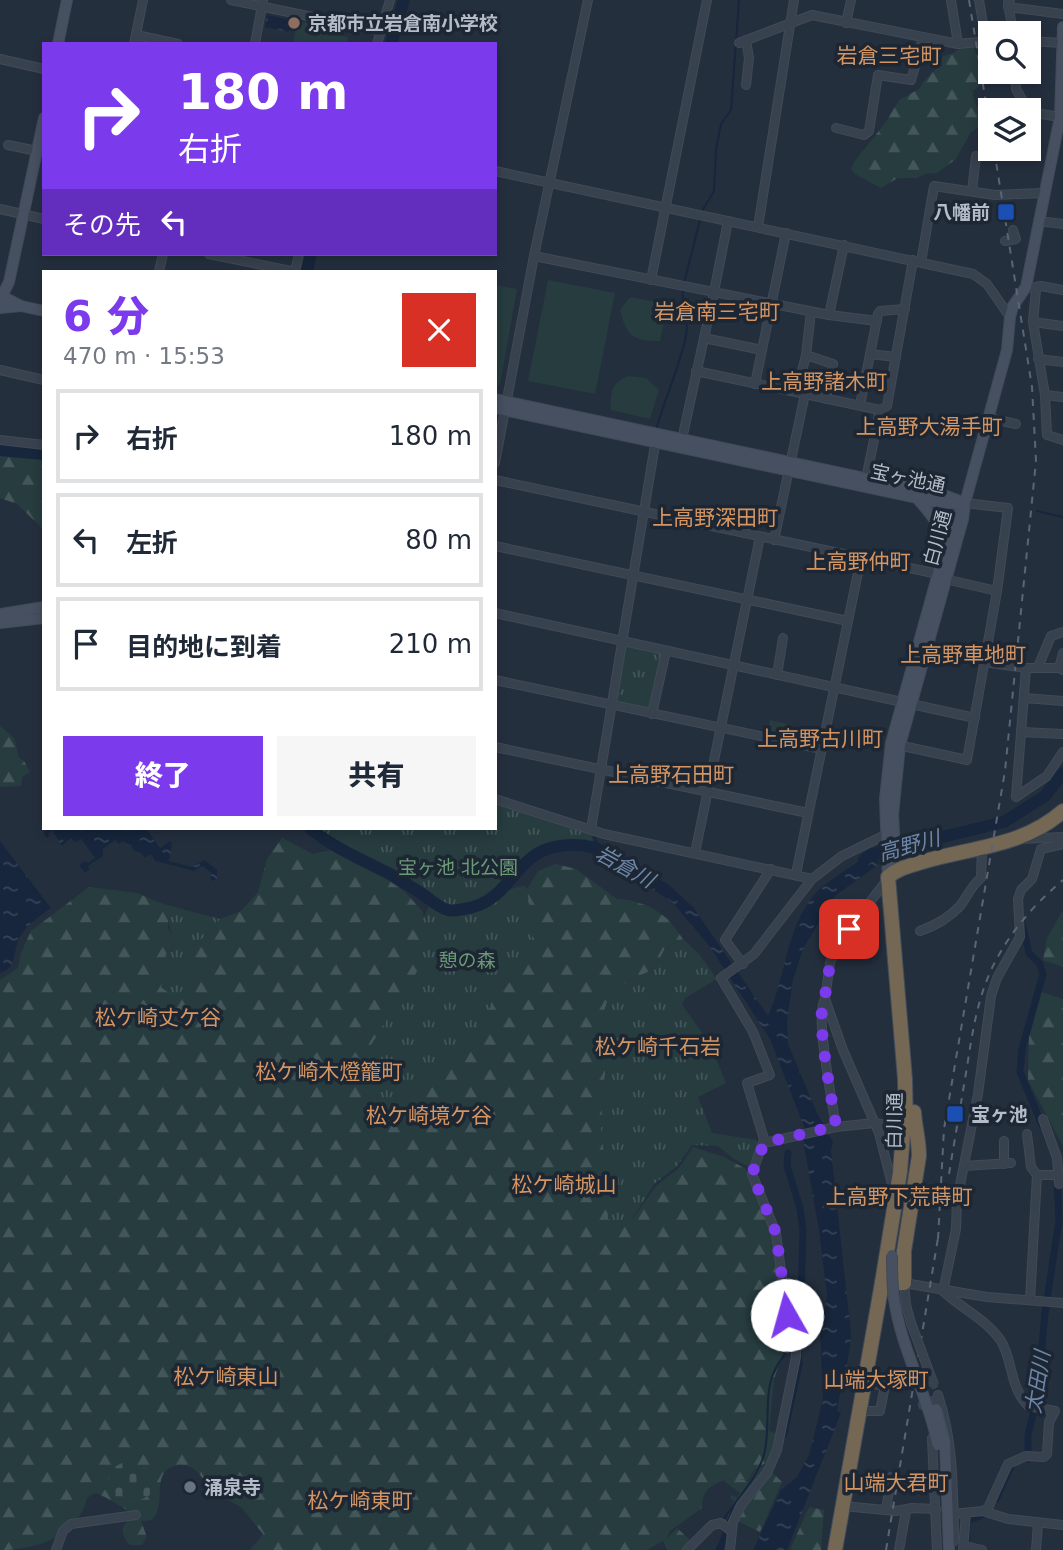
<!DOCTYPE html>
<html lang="ja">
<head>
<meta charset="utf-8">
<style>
	:root { --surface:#fff; --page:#f6f6f7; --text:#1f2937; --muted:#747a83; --line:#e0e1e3; --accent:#7c3aed }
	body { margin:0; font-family:"DejaVu Sans","Noto Sans JP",sans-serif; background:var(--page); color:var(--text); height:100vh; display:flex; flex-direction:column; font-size:26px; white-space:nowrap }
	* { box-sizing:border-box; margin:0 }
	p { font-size:23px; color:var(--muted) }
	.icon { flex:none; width:38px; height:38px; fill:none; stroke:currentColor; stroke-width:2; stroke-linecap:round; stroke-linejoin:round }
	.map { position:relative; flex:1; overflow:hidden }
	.panel { position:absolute; left:42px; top:270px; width:455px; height:560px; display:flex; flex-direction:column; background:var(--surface); border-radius:0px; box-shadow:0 4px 10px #0003 }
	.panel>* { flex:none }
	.top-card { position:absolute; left:42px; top:42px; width:455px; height:214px; border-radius:0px; box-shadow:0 4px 10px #0003; background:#7c3aed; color:#fff; overflow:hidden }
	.fabs { position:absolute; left:978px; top:21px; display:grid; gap:14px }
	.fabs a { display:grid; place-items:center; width:63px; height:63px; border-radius:0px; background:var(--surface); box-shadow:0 4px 10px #0003; font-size:35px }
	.pin { position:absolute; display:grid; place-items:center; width:60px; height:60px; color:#fff; margin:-30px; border-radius:14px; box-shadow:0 4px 10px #0006 }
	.me { position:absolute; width:77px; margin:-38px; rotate:353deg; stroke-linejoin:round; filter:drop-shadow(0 0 5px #0008) }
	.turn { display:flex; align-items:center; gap:24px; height:147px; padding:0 21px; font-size:32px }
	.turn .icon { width:91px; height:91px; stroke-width:2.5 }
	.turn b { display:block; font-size:49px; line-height:60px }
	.then { display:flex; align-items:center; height:66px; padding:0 21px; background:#0003; gap:14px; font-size:26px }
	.round { display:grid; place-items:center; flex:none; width:74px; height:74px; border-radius:0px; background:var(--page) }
	.head { display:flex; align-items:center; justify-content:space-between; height:119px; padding:0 21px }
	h1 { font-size:42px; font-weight:800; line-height:52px; color:var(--accent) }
	.primary-button { display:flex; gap:14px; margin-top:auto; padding:14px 21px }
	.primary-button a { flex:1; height:80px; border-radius:0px; background:var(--accent); color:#fff; font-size:28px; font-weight:800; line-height:80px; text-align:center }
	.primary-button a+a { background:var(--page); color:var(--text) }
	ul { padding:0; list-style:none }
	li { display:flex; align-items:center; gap:21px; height:94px; margin:0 14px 10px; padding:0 7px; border:4px solid var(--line); border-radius:0px }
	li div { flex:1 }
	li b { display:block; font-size:26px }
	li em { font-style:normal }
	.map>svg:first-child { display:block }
	.forest { fill:url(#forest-firs) }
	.cemetery { fill:url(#cemetery-stones) }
	.park { fill:url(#park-tufts) }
	.garden { fill:#263c3f }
	.water { fill:url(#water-ripples) }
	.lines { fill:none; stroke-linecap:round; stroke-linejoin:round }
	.stream { stroke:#17263c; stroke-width:2 }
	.canal { stroke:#17263c; stroke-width:7 }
	.river { stroke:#17263c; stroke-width:12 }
	.street-casing { stroke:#414a57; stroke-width:10 }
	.secondary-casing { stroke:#414a57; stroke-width:12 }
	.highway-casing { stroke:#434c59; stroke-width:16 }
	.street { stroke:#38414e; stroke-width:8 }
	.secondary { stroke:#465061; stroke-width:10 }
	.highway { stroke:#746855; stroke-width:14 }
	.rail { stroke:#5a6575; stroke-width:2; stroke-dasharray:7 7; stroke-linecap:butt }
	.street-bridge-casing { stroke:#414a57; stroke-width:10; stroke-linecap:butt }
	.secondary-bridge-casing { stroke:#414a57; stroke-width:12; stroke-linecap:butt }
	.street-bridge { stroke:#38414e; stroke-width:8 }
	.secondary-bridge { stroke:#465061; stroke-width:10 }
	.route { stroke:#7c3aed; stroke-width:12; stroke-dasharray:0 21.6 }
	.education-dot { fill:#8d6e63; stroke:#1d2633; stroke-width:2.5 }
	.transit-dot { fill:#1a4fb4; stroke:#1d2633; stroke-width:2.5 }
	.worship-dot { fill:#6b7280; stroke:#1d2633; stroke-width:2.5 }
	.labels { text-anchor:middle; stroke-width:7; stroke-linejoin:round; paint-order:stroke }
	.poi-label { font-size:19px; font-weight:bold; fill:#b4bcc9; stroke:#1d2633; text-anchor:start }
	.street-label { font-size:19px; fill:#b4bcc9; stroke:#1d2633 }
	.park-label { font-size:19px; fill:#6b9a76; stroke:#1d2633 }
	.neighbourhood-label { font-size:21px; fill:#d59563; stroke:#1d2633 }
	.water-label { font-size:21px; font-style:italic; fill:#6d86a8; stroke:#1d2633 }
</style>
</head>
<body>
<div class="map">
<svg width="1063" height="1550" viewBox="0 0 1063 1550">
	<defs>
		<pattern id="forest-firs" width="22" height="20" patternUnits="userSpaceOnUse" patternTransform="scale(1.75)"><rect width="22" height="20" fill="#263c3f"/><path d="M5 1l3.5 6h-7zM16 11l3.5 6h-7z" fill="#435659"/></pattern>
		<pattern id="cemetery-stones" width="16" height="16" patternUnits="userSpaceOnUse" patternTransform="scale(1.75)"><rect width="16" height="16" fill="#263c3f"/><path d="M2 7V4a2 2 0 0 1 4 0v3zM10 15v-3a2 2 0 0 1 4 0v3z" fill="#435659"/></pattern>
		<pattern id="park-tufts" width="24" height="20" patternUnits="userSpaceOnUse" patternTransform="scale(1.75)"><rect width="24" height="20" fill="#263c3f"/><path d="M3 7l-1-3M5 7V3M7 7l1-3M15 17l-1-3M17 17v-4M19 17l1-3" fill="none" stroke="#435659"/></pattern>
		<pattern id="water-ripples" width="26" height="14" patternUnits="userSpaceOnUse" patternTransform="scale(1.75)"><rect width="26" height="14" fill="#17263c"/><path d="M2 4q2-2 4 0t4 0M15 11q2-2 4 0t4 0" fill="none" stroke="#364457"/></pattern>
	</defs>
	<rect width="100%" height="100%" fill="#242f3e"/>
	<g class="forest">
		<path d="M962,47H974L980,63L982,85L972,91L975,103L986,117L985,124L971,132L955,160L937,173L925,174L916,178H898L881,188L855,174L851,169L854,162L886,122L899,100L919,89L924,81L939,66L943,56L952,54Z"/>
		<path d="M0,456H44V530L17,504L0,498Z"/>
		<path d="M0,726L14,738L19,758L24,761L30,772L22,777L21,786L0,787Z"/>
		<path d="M282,838L313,854L332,850L363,862L405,892L423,912L426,938L526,935L527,889L538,871L556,864L576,869L617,899L630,900L651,907L669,920L683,939L666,947L654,969L611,990L602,1018L606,1060L601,1131L606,1165L629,1224L656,1186L679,1168L693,1147L724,1157L746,1169L775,1236L785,1329L780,1345L783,1353L774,1379L769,1431L779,1435L769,1461L754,1470L748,1480L737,1479L749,1481L755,1471L765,1465L782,1482L760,1532L727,1516L734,1501L730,1498L732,1495L737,1498L740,1493L724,1481L729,1478C712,1485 702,1488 702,1508L670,1531L666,1539L677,1528L691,1541L682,1550H668L663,1541L647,1550H250L263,1534L241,1507L222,1497L217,1489L211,1488L203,1491L205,1482C199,1472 190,1463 178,1465C150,1471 166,1498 155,1516C151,1522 147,1520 141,1521L147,1537L142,1545H130C119,1533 120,1523 136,1517C131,1512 102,1494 95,1493L87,1498C78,1537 35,1550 0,1550V980L18,968L21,953L31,931L89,887L137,893L163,904L169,915L168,928L175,942L171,952L191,962L196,943L212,931L220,919L241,911L258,892L267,859Z"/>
		<path d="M1063,910V967L1043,960L1047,938Z"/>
		<path d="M1037,991L1063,999V1146L1028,1080L1029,1035Z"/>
		<path d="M809,1507L824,1510L821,1550H790Z"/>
	</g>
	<path class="cemetery" d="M124,1462L149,1469L150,1495C140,1501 130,1504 118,1500L109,1487L108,1470Z"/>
	<g class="park">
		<path d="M629,645L661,652L663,655L651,709L618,704L615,700L626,647Z"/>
		<path d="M495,799L591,834L594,846C571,837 542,837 525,858C514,870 507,886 494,896C482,904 462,908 448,909L374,861C353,860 329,841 313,828H495Z"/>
		<path d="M526,886L534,928L528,958L469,1035L402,1097L386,1100L369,1091L358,1080L359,1064L418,970L421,946L420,926L430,904C482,935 487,888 526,886Z"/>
		<path d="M163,904L220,919L212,931L196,943L185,989L177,994H170L161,987L166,954L171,952L175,942C167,927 171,918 163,904Z"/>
		<path d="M683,939L699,954L717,979L685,998L682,1005L709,1042L726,1083L698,1097L712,1133L757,1140V1150L750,1167L734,1159L718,1146L692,1145L677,1166L654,1184L629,1224L608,1219L606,1165L601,1131L606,1060L602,1018L611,990L654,969L666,947Z"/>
	</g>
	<g class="garden">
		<path d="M297,21L340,29L339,35L348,37L347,44H293Z"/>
		<path d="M548,280L615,293L595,394L528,381Z"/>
		<path d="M495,285L517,289L500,385L495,384Z"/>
		<path d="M630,297L667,304L660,341C633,341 627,337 620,310Z"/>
		<path d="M628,376L646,378L659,390L650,419L611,410C610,393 611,383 628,376Z"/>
		<path d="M770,720L792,725L789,740L767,735Z"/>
	</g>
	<g class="water">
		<path d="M267,15L292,20L289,32L265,27Z"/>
		<path d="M48,828H146L160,848L170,841L172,844L169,861L191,867L205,860L217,870V879L212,881L210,878L212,873L202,866L194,871L155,861L151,854L145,858L141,853L133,850L131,845L122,841L119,844L115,840L103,849V856L88,866L89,870L85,873L79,865L85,861L88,863L95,858L81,839L75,842L71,838L62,846L52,830L48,834L50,836L46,838L44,832Z"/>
		<path d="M0,841L51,908C40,916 28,924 21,935C12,948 19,968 0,973Z"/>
		<path d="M596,845L668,884L693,907L768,1016C786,977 785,930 814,895C825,882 860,861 875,850L879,864L835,896L803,949L793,980L787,1021L788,1044L817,1113L833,1142L831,1150L851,1334C850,1360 841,1385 837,1411L841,1413L787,1550H753L781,1490L797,1477L809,1455L823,1399L820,1331L827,1296L819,1230L804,1146V1127L770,1039L708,944L672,902L602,856Z"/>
	</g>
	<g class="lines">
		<g class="stream">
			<path d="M702,211L714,191L716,149L721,124L731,110L739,0"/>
			<path d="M684,283L700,220"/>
			<path d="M656,430C665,398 679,368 686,336C690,314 680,308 683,288"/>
			<path d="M1037,511L1063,517"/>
			<path d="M591,806L596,773"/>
			<path d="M594,836L598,847"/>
			<path d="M724,1519C738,1497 760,1476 765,1450C772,1413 759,1384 786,1353"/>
		</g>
		<g class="canal">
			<path d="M1022,923L1029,953L1040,964L1043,974L1022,1049L1020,1072L1042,1125"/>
			<path d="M784,1434L799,1364L797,1341L800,1336L803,1230L800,1208L787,1166L788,1153"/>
			<path d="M1028,1459V1435L1037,1398L1045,1313L1059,1220L1057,1180"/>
			<path d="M996,1499L1011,1466"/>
			<path d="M966,1549L967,1521L984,1514"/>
			<path d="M719,1550C728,1534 730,1516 740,1501"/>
		</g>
		<g class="river">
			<path d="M391,44L404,0"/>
			<path d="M307,271L311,254"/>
			<path d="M0,450L44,454"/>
			<path d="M310,828C332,847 359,858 384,871C397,877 409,886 421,893C428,898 439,908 448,910C452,911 460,910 464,909C517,902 511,843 575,845C588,845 599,848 610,855"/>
			<path d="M864,860L873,854L1004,822L1045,796L1063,773"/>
		</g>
		<g class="street-casing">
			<g id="street">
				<path d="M231,0L380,31"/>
				<path d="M951,0L958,44"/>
				<path d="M979,0L986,41"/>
				<path d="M1010,0L1008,7L1063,14"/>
				<path d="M1008,3L1013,33"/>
				<path d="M846,23L851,0"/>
				<path d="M136,35L178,44"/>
				<path d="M1029,41L1062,43"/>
				<path d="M739,43L812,15L958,44L990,41"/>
				<path d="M134,44L143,0"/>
				<path d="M255,44L263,0"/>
				<path d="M377,44L390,0"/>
				<path d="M0,59L44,69"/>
				<path d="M1015,72L1016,89L1028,110"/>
				<path d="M746,85L749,58L746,40"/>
				<path d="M1029,112L1060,117"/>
				<path d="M836,128L864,135L869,131L878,75L911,80L923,39"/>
				<path d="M8,145L37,151"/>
				<path d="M495,171L973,274L987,284L1010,317"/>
				<path d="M972,191L976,156"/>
				<path d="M0,209L44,219"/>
				<path d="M1038,221L1063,224"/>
				<path d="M758,227L794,0"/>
				<path d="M1005,241L1016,239L1013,230"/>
				<path d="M209,254L291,271"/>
				<path d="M534,256L829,315L877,321"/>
				<path d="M921,262L934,186L995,195L1043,193"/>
				<path d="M159,271L163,254"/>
				<path d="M295,271L299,254"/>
				<path d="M651,280L707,0"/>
				<path d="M1032,288L1041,286L1063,290"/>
				<path d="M1036,289L1033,322L1045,395L1047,435L1063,440"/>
				<path d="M829,315L844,245"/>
				<path d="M1033,322L1063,326"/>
				<path d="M704,338L762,350"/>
				<path d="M870,354L896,357"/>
				<path d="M806,355L833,364L826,399"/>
				<path d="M1038,359L1063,362"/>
				<path d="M0,370L44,380"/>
				<path d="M696,371L880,410"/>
				<path d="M755,384L786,233"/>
				<path d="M797,392L806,355L811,312"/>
				<path d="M1045,395L1063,397"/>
				<path d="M860,405L878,314L880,311L905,309"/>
				<path d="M989,418L1016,424"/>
				<path d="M0,440L44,445"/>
				<path d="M681,444L714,292L728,221"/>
				<path d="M495,463L534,256L588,0"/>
				<path d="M495,480L938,574"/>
				<path d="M865,484L880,410L887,406L913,260"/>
				<path d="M774,540L805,394"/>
				<path d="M495,546L848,621"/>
				<path d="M945,579L997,591"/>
				<path d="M495,613L975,718"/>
				<path d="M985,662L1026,668H1059L1063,670"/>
				<path d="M1038,667L1051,636L1063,632"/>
				<path d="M1026,668L1016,797L1047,776L1063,752"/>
				<path d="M1059,668L1063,653"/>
				<path d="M777,675L783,638"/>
				<path d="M495,680L822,749"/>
				<path d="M1024,698L1063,701"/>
				<path d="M652,714L666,651"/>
				<path d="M1021,732L1063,734"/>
				<path d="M898,745L967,760L997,591L1008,508L965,503"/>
				<path d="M495,747L808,813"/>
				<path d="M495,799L604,834L812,879"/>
				<path d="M591,829L656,439"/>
				<path d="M1022,839L1063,837"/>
				<path d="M695,853L760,537"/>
				<path d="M796,874L861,558"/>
				<path d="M887,880L838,943L830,963L825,999L843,1050L879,1133L894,1192"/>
				<path d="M920,931C934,926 949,918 960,906C968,896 970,887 981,878L982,848"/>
				<path d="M743,964L725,940L771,869"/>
				<path d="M825,999C814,1013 833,1104 836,1127L874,1123L909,1129"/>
				<path d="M1043,1119L1057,1158L1059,1184"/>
				<path d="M1027,1134L1031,1167L1037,1175"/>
				<path d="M1004,1141V1164"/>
				<path d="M764,1143L836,1127"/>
				<path d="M964,1166L1011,1163"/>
				<path d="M1030,1300L1037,1175H1060"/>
				<path d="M911,1323L906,1305L904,1283L987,1297L1063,1303"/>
				<path d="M938,1395C954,1443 953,1491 954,1541"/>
				<path d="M923,1405L939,1399"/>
				<path d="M860,1411H880L885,1386L865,1382"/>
				<path d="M932,1438L937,1550"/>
				<path d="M843,1506L896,1511L912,1508L936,1509"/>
				<path d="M886,1510L891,1477"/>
				<path d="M983,1511L988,1508L1008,1464L1026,1456L1044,1457L1047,1454L1049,1422L1055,1411L1028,1406C1025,1402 1021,1398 1019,1393C1010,1377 1011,1357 1001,1341C987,1320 961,1308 943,1291L956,1229L957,1200L978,1094L991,996L997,978L1020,937L1018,899L1021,890L1032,879L1041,849L1063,844"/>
				<path d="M953,1514L983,1511L1008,1519L1063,1525"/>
				<path d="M965,1546L982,1550"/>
				<path d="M56,1550L63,1531L71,1524L136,1515"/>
				<path d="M687,1550L712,1525L721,1523L731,1531"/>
				<path d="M730,1550L733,1522L741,1505L767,1473L777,1450L796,1357V1346L789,1332L776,1233L752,1174L764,1139L747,1083L770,1075L753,1032L721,978L754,954L812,879L842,856L885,835"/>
				<path d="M899,1550L906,1511"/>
				<path d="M963,1550L966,1513"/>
				<path d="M1036,1550L1038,1523"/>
			</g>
		</g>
		<g class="secondary-casing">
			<g id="secondary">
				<path d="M58,44L67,0"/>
				<path d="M0,295L21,306L44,311"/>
				<path d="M0,300L9,282L44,118"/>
				<path d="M0,308L21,306"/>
				<path d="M495,399L944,495L965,503"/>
				<path d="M495,408L931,501L959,504"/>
				<path d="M916,497C930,513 943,526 942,549"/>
				<path d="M0,614L44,607"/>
				<path d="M0,623L44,618"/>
				<path d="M896,870L893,815L900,745L963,519L965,503L1007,350L1010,317L1013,306L1026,287L1060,117L1063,27"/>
				<path d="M888,877L885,799L891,743L942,559L958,514"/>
				<path d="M945,1443L949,1550"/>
			</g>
		</g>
		<g class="highway-casing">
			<g id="highway">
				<path d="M882,1283H904V1251L919,1156C919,1140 915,1128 914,1112"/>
				<path d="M835,1550L882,1283L900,1172L903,1134L906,1128L905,1079L888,877C898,868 910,866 922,862C972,847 1022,847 1063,811"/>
			</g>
		</g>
		<use href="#street" class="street"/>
		<use href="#secondary" class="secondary"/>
		<use href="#highway" class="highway"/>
		<g class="rail">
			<path d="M969,0L990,127"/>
			<path d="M949,1174C955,1138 961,1103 967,1067C973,1028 979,988 1000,953C1016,925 1038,901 1063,880"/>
			<path d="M938,1239L944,1129L1005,771L1036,461L1032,387L994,149"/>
			<path d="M886,1550L939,1232"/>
		</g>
		<g class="street-bridge-casing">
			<path id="street-bridge" d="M911,1323L934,1385"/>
		</g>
		<g class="secondary-bridge-casing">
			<g id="secondary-bridge">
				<path d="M892,1255C892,1269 892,1284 894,1299C901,1349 928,1395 938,1445"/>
				<path d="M936,1409L945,1443"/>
			</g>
		</g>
		<use href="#street-bridge" class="street-bridge"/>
		<use href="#secondary-bridge" class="secondary-bridge"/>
	</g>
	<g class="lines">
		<path class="route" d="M787,1315L776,1233L752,1174L764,1143L836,1126C833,1104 814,1013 825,999C827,972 832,951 849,929"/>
	</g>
	<circle class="education-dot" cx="294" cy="23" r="7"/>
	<g class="transit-dot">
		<rect x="997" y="203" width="18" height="18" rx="3.5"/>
		<rect x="946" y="1105" width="18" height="18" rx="3.5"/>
	</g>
	<circle class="worship-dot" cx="190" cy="1487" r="7"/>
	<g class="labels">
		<g class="poi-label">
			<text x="308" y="30">京都市立岩倉南小学校</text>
			<text x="990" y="219" text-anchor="end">八幡前</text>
			<text x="971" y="1121">宝ヶ池</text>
			<text x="204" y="1494">涌泉寺</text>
		</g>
		<g class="street-label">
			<text transform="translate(908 478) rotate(12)" y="7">宝ヶ池通</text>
			<text transform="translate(937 538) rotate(-75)" y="7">白川通</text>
			<text transform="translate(894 1121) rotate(-89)" y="7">白川通</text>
		</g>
		<g class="park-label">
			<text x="458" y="874">宝ヶ池 北公園</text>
			<text x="467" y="967">憩の森</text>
		</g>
		<g class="neighbourhood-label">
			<text x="889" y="63">岩倉三宅町</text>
			<text x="717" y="319">岩倉南三宅町</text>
			<text x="824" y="389">上高野諸木町</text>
			<text x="929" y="434">上高野大湯手町</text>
			<text x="715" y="525">上高野深田町</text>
			<text x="858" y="569">上高野仲町</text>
			<text x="963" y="662">上高野車地町</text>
			<text x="820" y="746">上高野古川町</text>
			<text x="671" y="782">上高野石田町</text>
			<text x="158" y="1025">松ケ崎丈ケ谷</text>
			<text x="658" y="1054">松ケ崎千石岩</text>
			<text x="329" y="1079">松ケ崎木燈籠町</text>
			<text x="429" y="1123">松ケ崎境ケ谷</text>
			<text x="564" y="1192">松ケ崎城山</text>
			<text x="899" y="1204">上高野下荒蒔町</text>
			<text x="226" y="1384">松ケ崎東山</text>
			<text x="876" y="1387">山端大塚町</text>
			<text x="896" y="1490">山端大君町</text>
			<text x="360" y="1508">松ケ崎東町</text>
		</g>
		<g class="water-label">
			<text transform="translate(909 846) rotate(-15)" y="7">高野川</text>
			<text transform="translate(625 867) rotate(29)" y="7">岩倉川</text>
			<text transform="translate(1038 1382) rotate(-81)" y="7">太田川</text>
		</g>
	</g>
</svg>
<div class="fabs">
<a><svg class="icon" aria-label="search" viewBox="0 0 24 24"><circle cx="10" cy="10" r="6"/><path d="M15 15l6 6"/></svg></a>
<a><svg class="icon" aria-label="layers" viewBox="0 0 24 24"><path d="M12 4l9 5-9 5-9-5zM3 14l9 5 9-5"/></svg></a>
</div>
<div class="pin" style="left:849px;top:929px;background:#d93025"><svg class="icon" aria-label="arrive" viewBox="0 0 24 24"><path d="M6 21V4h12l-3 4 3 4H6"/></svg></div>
<svg class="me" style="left:787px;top:1315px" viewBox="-20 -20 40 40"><circle r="19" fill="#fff"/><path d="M0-13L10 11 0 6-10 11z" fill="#7c3aed"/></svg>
<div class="top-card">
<div class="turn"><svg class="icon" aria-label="right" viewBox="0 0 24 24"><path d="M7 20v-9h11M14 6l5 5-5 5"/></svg><div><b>180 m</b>右折</div></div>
<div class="then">その先<svg class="icon" aria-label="left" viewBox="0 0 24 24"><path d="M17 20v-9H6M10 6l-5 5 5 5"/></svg></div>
</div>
<section class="panel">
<div class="head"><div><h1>6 分</h1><p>470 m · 15:53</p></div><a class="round" style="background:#d93025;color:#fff"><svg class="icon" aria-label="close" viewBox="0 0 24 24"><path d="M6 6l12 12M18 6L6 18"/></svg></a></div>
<ul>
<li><svg class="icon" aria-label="right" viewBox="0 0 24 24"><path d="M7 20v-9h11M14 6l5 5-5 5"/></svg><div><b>右折</b></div><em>180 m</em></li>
<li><svg class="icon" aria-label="left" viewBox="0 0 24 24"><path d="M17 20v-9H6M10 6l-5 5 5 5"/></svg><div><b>左折</b></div><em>80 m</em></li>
<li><svg class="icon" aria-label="arrive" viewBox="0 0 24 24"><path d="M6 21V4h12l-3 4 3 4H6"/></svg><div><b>目的地に到着</b></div><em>210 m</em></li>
</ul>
<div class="primary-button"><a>終了</a><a>共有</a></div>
</section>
</div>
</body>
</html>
